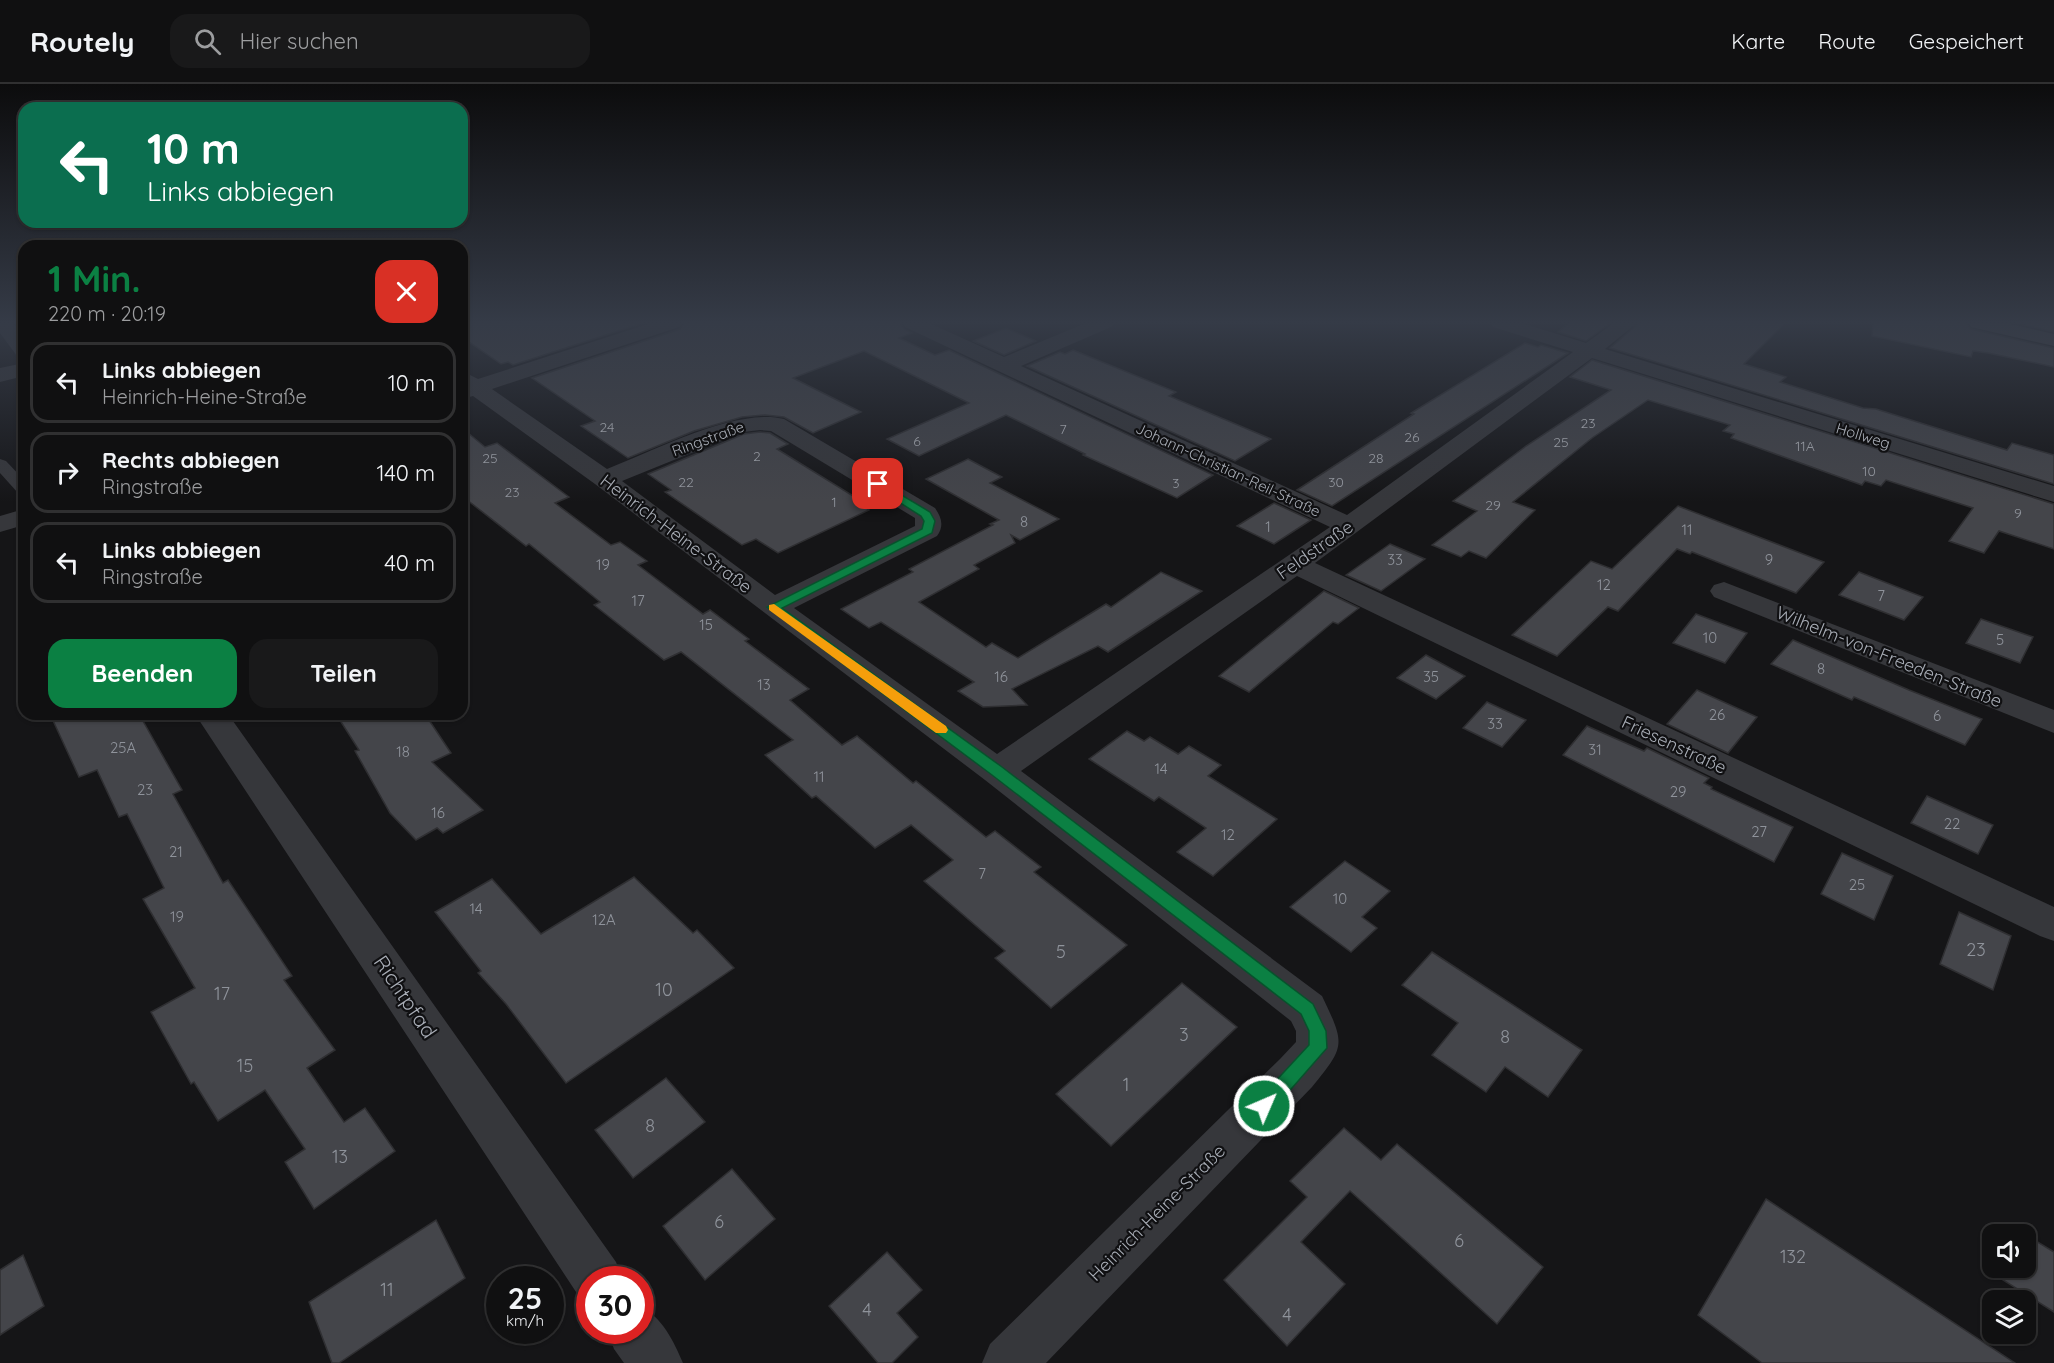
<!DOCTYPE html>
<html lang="de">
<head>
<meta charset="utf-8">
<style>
	:root { --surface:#101011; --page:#19191a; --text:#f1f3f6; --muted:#9c9d9f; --line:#303031; --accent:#0b8043 }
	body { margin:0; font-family:Quicksand,sans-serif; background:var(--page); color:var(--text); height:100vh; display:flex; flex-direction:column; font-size:22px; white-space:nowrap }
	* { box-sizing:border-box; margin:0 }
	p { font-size:20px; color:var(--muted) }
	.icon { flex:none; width:33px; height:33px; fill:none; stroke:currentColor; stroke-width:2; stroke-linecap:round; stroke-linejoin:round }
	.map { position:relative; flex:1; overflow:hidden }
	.sheet { position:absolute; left:18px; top:156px; width:450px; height:480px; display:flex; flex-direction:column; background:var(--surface); border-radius:18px; box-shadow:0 2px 4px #0004,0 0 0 2px var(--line) }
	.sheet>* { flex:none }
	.guide { position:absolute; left:18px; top:18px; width:450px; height:126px; border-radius:18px; box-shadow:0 2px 4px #0004,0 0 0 2px var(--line); background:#0b6e4f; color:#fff; overflow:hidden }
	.buttons { position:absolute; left:1982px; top:1140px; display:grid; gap:12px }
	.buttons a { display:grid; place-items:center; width:54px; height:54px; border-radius:12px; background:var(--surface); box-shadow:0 2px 4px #0004,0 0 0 2px var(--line); font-size:30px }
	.speed { position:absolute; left:486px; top:1182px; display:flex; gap:12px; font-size:30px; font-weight:700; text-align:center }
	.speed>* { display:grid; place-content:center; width:78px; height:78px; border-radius:50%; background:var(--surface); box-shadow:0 2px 4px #0004,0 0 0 2px var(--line); line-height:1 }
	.speed small { font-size:15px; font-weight:400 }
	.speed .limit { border:9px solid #d22; background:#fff; color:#111 }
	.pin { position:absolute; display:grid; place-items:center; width:51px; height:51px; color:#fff; margin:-26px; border-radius:12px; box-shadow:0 3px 9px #0006 }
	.me { position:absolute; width:66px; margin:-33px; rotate:45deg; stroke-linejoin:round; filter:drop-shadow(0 0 4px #0008) }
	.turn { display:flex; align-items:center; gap:21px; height:126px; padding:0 30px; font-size:27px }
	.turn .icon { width:78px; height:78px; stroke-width:2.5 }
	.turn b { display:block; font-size:42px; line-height:51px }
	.round { display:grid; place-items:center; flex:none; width:63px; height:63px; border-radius:18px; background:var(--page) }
	.head { display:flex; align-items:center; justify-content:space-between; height:102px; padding:0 30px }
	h1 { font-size:36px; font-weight:700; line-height:45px; color:var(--accent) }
	.cta { display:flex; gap:12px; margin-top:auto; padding:12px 30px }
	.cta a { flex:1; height:69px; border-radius:18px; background:var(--accent); color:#fff; font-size:24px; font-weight:700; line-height:69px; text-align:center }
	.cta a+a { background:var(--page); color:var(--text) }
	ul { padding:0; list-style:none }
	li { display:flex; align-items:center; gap:18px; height:81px; margin:0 12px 9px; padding:0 18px; border:3px solid var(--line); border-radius:18px }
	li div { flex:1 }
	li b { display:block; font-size:22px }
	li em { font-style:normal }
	header { display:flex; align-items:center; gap:36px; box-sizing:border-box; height:84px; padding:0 30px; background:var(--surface); border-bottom:2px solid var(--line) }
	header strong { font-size:28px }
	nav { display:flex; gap:33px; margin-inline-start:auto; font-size:21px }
	.search { width:420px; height:54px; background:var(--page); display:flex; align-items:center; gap:15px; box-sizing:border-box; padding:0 21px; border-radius:18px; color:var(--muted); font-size:22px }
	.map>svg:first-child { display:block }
	.building { fill:#44454a; stroke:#2f2f32; stroke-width:1.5 }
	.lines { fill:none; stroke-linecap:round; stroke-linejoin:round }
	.lane { fill:#36373b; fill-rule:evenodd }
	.street { fill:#36373b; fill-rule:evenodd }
	.secondary { fill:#45464b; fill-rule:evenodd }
	.route { fill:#0b8043; stroke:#07532c; stroke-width:1.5 }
	.slow { fill:#f59e0b }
	.labels { text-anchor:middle; stroke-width:4.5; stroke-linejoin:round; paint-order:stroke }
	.far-number-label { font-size:14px; fill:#8f939b }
	.far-street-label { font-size:15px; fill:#a8adb6; stroke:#101012 }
	.number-label { font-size:15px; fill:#8f939b }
	.street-label { font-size:18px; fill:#a8adb6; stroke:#101012 }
	.near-number-label { font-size:18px; fill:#8f939b }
	.near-street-label { font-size:21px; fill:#a8adb6; stroke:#101012 }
</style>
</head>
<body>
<header>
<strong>Routely</strong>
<div class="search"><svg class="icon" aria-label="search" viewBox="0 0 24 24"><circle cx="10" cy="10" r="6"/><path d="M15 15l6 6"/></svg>Hier suchen</div>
<nav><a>Karte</a><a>Route</a><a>Gespeichert</a></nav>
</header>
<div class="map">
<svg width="2054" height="1279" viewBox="0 0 2054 1279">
	<rect width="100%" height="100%" fill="#151517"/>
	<g class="building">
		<path d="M462,239H643L513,281L508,278L501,280L462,253Z"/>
		<path d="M684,239H900L904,245L912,249L899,254L935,271L949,266L1213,391L1177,414L1083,371L1085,370L1006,331L919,372L887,355L969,319L864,267L793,294L861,328L813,349L784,333L765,331L742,333L694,347L628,374L581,342L595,337L532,294L680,245Z"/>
		<path d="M1569,239H1610L1586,257L1558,248Z"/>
		<path d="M1639,239H1785L1744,280L1786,293L1780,298L1863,324L1876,325L2007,366L2012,359L2054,371V400L1610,264Z"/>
		<path d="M1873,239H1966L1971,245L2054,264V283L1988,269L1973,267L1971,273L1872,252Z"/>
		<path d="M2017,239H2054V248Z"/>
		<path d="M1006,244L1036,257L1004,271L973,257Z"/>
		<path d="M1525,259L1538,263L1541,261L1568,269L1332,422L1297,406L1414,330L1411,329Z"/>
		<path d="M1073,266L1176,308L1169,312L1271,355L1235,377L1027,282L1060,268L1065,270Z"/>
		<path d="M1592,276L2054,420V465L1999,447L1984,469L1949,457L1973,424L1886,396L1881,402L1865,397L1862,401L1831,390L1731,354L1734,350L1723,347L1730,341L1648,316L1592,354L1513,418L1535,426L1486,474L1469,467L1461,473L1432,461L1477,427L1453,417L1526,362L1611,306L1570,293Z"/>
		<path d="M462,344L485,363L497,359L569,413L555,419L611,461L620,458L647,477L638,481L703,530L710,526L749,555L745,557L809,605L790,616L842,661L857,652L913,699L916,697L986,753L995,747L1041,783L1034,788L1127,861L1051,924L995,874L1005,867L924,797L953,776L911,741L875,764L816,712L812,714L765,671L793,656L681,568L664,576L594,521L600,518L529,460L526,462L462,412Z"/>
		<path d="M760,348L770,349L788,360L777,365L863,418L860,420L869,426L778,469L756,455L742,461L665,408L671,406L648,390L744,350Z"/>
		<path d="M968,375L1002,393L990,399L1059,435L1020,456L1011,451L1015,459L974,481L979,485L919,518L986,563L992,559L1018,574L1106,520L1111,523L1161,488L1202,507L1108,568L1098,562L1012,605L1027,621L983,623L958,607L974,598L881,538L869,544L841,525L913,488L909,485L993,441L990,440L999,436L926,395Z"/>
		<path d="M1274,419L1311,436L1274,460L1237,442Z"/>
		<path d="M1678,422L1824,478L1796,509L1692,468L1690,470L1677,465L1618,527L1608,523L1557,572L1512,551L1591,477L1612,485Z"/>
		<path d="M1390,460L1425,475L1381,507L1346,491Z"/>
		<path d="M1859,488L1923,513L1904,536L1839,511Z"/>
		<path d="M1324,507L1359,524L1338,540L1333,538L1249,608L1219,592Z"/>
		<path d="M1696,530L1747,549L1725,579L1673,559Z"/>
		<path d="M1981,535L2033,553L2020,579L1966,559Z"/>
		<path d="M1793,556L1909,606L1982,635L1965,661L1854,613L1852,616L1771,580Z"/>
		<path d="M1426,571L1465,592L1436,615L1397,594Z"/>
		<path d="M1697,606L1757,633L1728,669L1667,640Z"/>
		<path d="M1487,618L1526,636L1502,663L1463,644Z"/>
		<path d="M50,630H139L182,706L173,710L223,799L228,796L292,892L284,896L335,966L307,984L344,1038L365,1024L395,1067L314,1125L285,1078L305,1065L265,1006L218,1037L194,998L191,1000L151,928L195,904L143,815L164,804L127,730L119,733L97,686L79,693Z"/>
		<path d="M336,630H425L451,669L432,678L483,726L443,749L437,744L416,756L390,729L355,667L359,666Z"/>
		<path d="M1587,642L1644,667L1647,664L1709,694L1704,699L1712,703L1711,705L1793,743L1774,778L1563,671Z"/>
		<path d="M1127,647L1144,657L1150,653L1178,670L1189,662L1221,681L1208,692L1277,735L1213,792L1177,768L1206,744L1159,713L1154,717L1089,675Z"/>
		<path d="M1927,712L1993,741L1978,770L1911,739Z"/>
		<path d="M1842,769L1893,792L1874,836L1821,810Z"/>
		<path d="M1345,777L1390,807L1362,833L1377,844L1351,868L1290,823Z"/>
		<path d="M634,793L693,849L697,846L734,884L566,999L506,920L478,889L481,887L435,828L492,795L541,850Z"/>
		<path d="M1959,828L2011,852L1993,906L1940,880Z"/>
		<path d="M1432,868L1582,966L1548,1013L1505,983L1486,1008L1432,971L1458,939L1402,901Z"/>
		<path d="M1182,899L1237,943L1111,1062L1056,1010Z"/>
		<path d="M666,994L705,1038L633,1094L595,1046Z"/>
		<path d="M1344,1044L1381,1076L1397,1060L1543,1183L1497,1240L1350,1107L1301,1158L1345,1200L1287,1262L1224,1196L1307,1113L1290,1097Z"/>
		<path d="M732,1085L775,1135L705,1196L663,1142Z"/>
		<path d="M1766,1115L2015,1279H1762L1698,1231Z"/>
		<path d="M436,1136L465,1194L339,1279H332L309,1218Z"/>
		<path d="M2021,1148L2054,1168V1228L2003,1196L2008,1184H2025V1150H2020Z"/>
		<path d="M887,1168L922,1206L897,1229L918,1253L892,1279H878L829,1222Z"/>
		<path d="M23,1171L44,1222L0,1251V1186Z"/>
	</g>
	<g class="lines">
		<path class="lane" d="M0,375L6,377L24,396V411L18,409L0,389Z"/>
		<g class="street">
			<path d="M0,239H13L24,253V274L17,272L0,249Z"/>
			<path d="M651,239H682L679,243L492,305L607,385C653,367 737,323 784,335L935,424C942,434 944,442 937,452L794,524L997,670L1330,443L905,243L902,239H929L1004,273L1086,239H1114L1111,243L1021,282L1347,431L1573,268L1493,243L1490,239H1522L1586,259L1614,239H1637L1605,265L2054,402V418L1592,274L1315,479L2054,823V857L2040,852L1297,492L1021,687L1322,912C1345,960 1346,962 1312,1003L1046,1279H982L990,1260L1280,975L1296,958V947L1291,937L985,696L595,400L473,312L462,315V287L478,295ZM760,346L771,347L915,434V442L775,511L622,397L743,348Z"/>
			<path d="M24,279V292L0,298V284Z"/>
			<path d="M24,425V441L0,448V432Z"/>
			<path d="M1724,498L2054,626V649L1714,513L1710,507L1714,501Z"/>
			<path d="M195,630H228L616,1178L623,1196H590V1218L580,1214Z"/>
			<path d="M640,1223C662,1232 674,1258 683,1279H624L614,1265L607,1246H640Z"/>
		</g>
		<path class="secondary" d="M1968,239H2006L2054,250V262L1971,243Z"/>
	</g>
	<linearGradient id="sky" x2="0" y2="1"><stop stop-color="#0c0c0d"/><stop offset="0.57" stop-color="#353b47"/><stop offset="1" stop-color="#353b47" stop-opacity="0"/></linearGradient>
	<rect width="2054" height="418" fill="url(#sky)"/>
	<path class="route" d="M878,397L930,428L935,437L932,449L782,524L1002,683L1313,920L1326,947L1327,964L1271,1028L1264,1030L1258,1028L1255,1022L1258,1016L1309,961V947L1301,930L992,691L767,523L922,445L924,437L921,432L875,403V398Z"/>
	<path class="slow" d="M774,520L946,642L948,646L946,649H936L769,526V521Z"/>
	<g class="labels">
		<g class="far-number-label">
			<text x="1588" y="344">23</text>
			<text x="607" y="348">24</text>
			<text x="1063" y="350">7</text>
			<text x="1412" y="358">26</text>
			<text x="917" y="362">6</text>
			<text x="1561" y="363">25</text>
			<text x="1805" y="367">11A</text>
			<text x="757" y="377">2</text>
			<text x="490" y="379">25</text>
			<text x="1376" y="379">28</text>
			<text x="1869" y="392">10</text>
			<text x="686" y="403">22</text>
			<text x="1336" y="403">30</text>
			<text x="1176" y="404">3</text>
			<text x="512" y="413">23</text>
			<text x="834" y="423">1</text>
			<text x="1493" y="426">29</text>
			<text x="2018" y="434">9</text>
		</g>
		<g class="far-street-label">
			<text transform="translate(1863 352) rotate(17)" y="5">Hollweg</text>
			<text transform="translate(708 355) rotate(-20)" y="5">Ringstraße</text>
			<text transform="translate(1228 386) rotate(25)" y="5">Johann-Christian-Reil-Straße</text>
		</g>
		<g class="number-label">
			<text x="1024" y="443">8</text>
			<text x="1268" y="448">1</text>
			<text x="1687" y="451">11</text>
			<text x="1395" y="481">33</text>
			<text x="1769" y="481">9</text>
			<text x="603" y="486">19</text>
			<text x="1604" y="506">12</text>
			<text x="1881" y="517">7</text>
			<text x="638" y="522">17</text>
			<text x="706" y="546">15</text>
			<text x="1710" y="559">10</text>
			<text x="2000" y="561">5</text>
			<text x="1821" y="590">8</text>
			<text x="1001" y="598">16</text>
			<text x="1431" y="598">35</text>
			<text x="764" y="606">13</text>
			<text x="1717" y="636">26</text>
			<text x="1937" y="637">6</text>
			<text x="1495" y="645">33</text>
			<text x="123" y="669">25A</text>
			<text x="1595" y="671">31</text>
			<text x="403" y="673">18</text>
			<text x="1161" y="690">14</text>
			<text x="819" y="698">11</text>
			<text x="145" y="711">23</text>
			<text x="1678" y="713">29</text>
			<text x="438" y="734">16</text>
			<text x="1952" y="745">22</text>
			<text x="1759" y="753">27</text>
			<text x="1228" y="756">12</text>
			<text x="176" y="773">21</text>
			<text x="982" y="795">7</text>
			<text x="1857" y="806">25</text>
			<text x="1340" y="820">10</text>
			<text x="476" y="830">14</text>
			<text x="177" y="838">19</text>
			<text x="604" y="841">12A</text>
		</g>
		<g class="street-label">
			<text transform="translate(676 450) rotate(37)" y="6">Heinrich-Heine-Straße</text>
			<text transform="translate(1315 466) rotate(-35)" y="6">Feldstraße</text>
			<text transform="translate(1889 573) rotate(22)" y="6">Wilhelm-von-Freeden-Straße</text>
			<text transform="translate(1674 661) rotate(25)" y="6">Friesenstraße</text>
			<text transform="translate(1157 1129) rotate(-45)" y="6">Heinrich-Heine-Straße</text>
		</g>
		<g class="near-number-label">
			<text x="1976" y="872">23</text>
			<text x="1061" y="874">5</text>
			<text x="664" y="912">10</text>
			<text x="222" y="916">17</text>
			<text x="1184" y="957">3</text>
			<text x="1505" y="959">8</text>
			<text x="245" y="988">15</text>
			<text x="1126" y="1007">1</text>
			<text x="650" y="1048">8</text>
			<text x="340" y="1079">13</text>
			<text x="719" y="1144">6</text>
			<text x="1459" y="1163">6</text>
			<text x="1793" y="1179">132</text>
			<text x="387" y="1212">11</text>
			<text x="867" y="1232">4</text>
			<text x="1287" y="1237">4</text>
		</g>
		<g class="near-street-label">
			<text transform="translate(405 913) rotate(56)" y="7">Richtpfad</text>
		</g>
	</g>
</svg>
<div class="buttons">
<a><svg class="icon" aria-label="sound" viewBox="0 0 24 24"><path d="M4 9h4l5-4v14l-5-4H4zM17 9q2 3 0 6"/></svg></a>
<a><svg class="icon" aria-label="layers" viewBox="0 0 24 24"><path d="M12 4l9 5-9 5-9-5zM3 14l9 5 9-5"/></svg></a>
</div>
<div class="speed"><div>25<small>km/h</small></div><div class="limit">30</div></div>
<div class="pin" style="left:878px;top:400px;background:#d93025"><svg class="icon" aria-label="arrive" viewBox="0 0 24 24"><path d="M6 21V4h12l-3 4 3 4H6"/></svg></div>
<svg class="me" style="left:1264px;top:1022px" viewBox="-20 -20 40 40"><circle r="17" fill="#0b8043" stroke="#fff" stroke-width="3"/><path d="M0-11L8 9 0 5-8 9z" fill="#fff"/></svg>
<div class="guide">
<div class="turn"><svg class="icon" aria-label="left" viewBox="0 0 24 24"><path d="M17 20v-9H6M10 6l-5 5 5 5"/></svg><div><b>10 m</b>Links abbiegen</div></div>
</div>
<section class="sheet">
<div class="head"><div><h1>1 Min.</h1><p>220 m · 20:19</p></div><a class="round" style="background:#d93025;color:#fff"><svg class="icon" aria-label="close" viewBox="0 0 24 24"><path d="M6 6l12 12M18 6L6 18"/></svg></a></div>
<ul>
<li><svg class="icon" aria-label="left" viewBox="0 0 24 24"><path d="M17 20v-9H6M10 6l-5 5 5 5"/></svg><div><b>Links abbiegen</b><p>Heinrich-Heine-Straße</p></div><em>10 m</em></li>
<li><svg class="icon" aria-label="right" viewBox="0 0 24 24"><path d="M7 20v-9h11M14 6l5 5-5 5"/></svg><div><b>Rechts abbiegen</b><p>Ringstraße</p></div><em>140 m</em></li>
<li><svg class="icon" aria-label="left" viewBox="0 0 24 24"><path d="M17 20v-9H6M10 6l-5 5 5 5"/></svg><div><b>Links abbiegen</b><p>Ringstraße</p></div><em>40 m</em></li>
</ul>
<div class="cta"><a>Beenden</a><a>Teilen</a></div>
</section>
</div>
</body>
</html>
